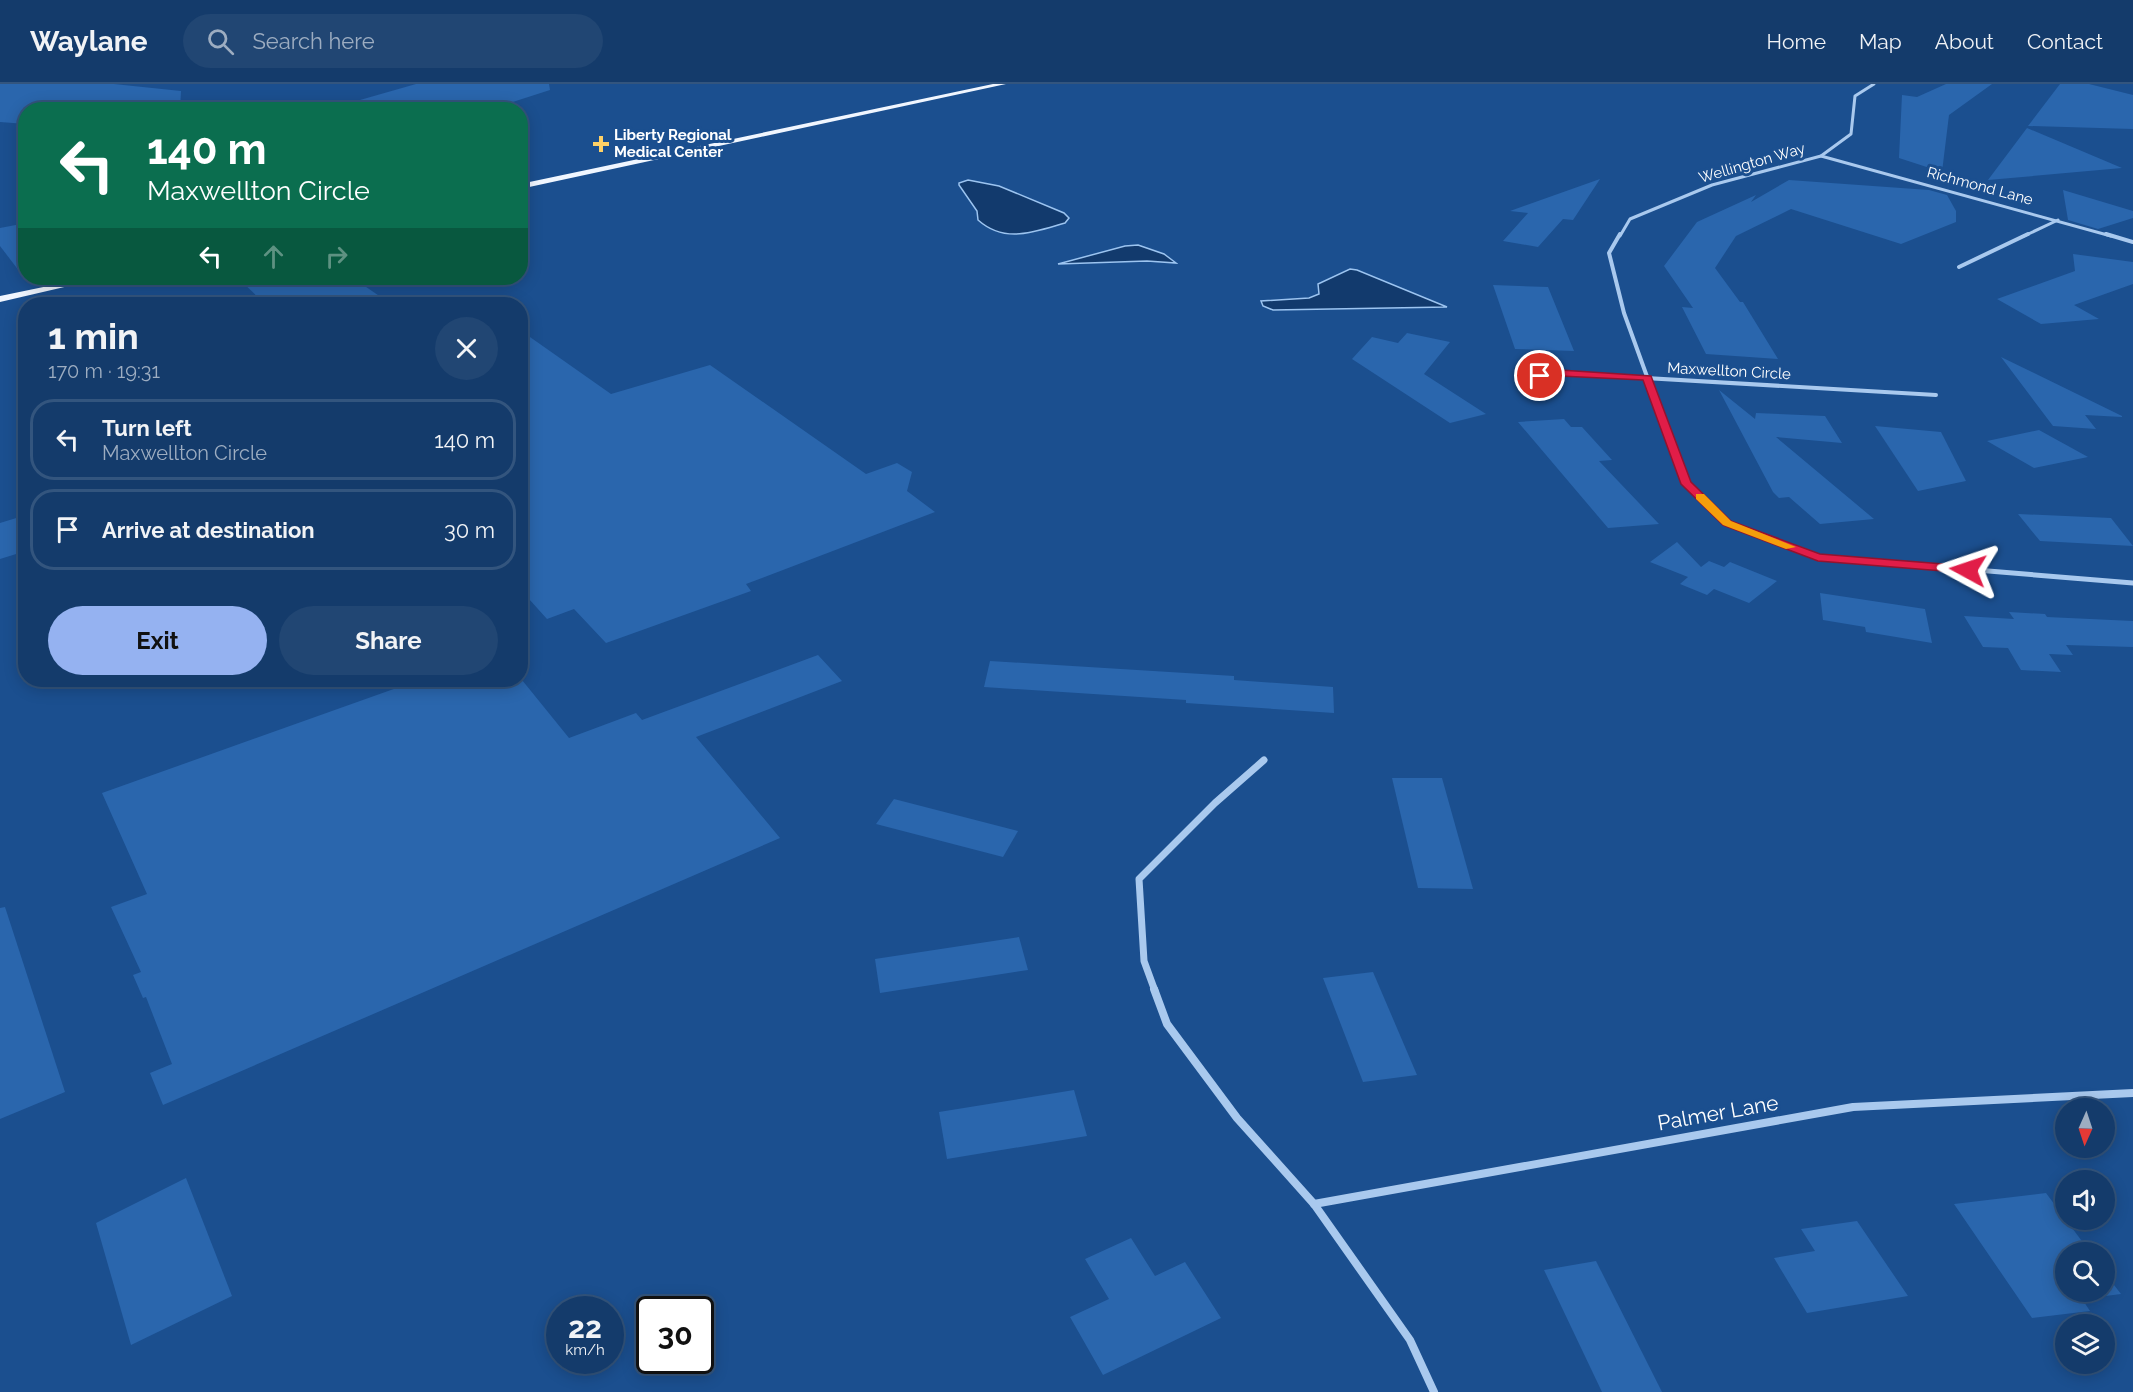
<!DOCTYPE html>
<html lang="en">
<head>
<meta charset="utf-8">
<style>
	:root { --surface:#143b6b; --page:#214673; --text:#f1f3f6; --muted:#9dadc1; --line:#33557e; --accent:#95b2f1 }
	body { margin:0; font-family:Raleway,sans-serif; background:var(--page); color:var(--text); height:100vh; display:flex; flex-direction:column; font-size:22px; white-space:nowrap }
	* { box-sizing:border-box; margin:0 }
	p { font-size:20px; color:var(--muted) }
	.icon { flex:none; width:33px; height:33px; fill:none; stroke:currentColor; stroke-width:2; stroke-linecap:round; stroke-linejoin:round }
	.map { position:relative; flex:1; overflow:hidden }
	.panel { position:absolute; left:18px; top:213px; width:510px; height:390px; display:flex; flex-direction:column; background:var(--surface); border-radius:24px; box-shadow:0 3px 15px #0003,0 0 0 2px var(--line) }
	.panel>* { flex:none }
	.banner { position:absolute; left:18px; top:18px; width:510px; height:183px; border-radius:24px; box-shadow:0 3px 15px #0003,0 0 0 2px var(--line); background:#0b6e4f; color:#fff; overflow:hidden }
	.needle { width:39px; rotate:183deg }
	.tools { position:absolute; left:2055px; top:1014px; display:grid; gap:12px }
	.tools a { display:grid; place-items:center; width:60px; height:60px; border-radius:50%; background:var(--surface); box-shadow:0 3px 15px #0003,0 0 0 2px var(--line); font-size:30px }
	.speed { position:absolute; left:546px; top:1212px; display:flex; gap:12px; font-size:30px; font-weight:700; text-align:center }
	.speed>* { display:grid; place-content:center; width:78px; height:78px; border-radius:50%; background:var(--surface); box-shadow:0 3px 15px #0003,0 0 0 2px var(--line); line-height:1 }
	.speed small { font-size:15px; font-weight:400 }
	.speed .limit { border:3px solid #111; border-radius:9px; background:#fff; color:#111 }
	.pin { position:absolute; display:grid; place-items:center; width:51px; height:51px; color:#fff; margin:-26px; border:3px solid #fff; border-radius:50%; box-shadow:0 2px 6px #0007 }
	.me { position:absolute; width:66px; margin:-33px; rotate:275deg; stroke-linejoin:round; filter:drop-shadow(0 0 4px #0008) }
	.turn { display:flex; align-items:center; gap:21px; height:126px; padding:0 30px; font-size:27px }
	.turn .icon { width:78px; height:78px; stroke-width:2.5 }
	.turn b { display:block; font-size:42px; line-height:51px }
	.lanes { display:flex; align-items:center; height:57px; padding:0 30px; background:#0003; justify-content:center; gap:30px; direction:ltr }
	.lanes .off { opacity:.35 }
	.round { display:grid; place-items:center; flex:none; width:63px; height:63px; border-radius:32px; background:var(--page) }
	.head { display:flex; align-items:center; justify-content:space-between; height:102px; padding:0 30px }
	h1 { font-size:36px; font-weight:700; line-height:45px }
	.cta { display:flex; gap:12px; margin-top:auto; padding:12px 30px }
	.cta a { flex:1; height:69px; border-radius:36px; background:var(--accent); color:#111; font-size:24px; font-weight:700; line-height:69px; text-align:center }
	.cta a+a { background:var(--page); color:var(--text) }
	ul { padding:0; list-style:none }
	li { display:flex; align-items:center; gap:18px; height:81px; margin:0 12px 9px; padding:0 18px; border:3px solid var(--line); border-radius:24px }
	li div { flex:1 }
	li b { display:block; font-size:22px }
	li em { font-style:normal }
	header { display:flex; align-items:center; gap:36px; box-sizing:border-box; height:84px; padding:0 30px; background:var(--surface); border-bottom:2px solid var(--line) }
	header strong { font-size:28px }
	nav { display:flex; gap:33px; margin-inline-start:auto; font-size:21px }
	.search { width:420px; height:54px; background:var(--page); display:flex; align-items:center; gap:15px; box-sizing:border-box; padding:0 21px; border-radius:33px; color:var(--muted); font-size:22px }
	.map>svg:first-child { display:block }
	.water { fill:#123a6d; stroke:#9cc4f0; stroke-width:1.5 }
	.building { fill:#2a66ad }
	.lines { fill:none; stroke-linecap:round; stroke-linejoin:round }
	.street-far4 { stroke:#a9c9ee; stroke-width:3 }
	.street-far3 { stroke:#a9c9ee; stroke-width:4 }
	.street-far2 { stroke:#a9c9ee; stroke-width:5 }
	.street-far1 { stroke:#a9c9ee; stroke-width:7 }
	.street { stroke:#a9c9ee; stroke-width:8 }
	.primary { fill:#f0f6ff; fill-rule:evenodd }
	.route { fill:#e11d48; stroke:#92132f; stroke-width:1.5 }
	.slow { fill:#f59e0b }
	.poi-dot { fill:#ffd166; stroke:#1b4f8f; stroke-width:2 }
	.labels { text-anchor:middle; stroke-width:6; stroke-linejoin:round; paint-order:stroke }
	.far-poi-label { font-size:15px; font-weight:bold; fill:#fff; stroke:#1b4f8f; text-anchor:start }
	.far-street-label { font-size:15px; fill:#fff; stroke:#1b4f8f }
	.near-street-label { font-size:21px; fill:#fff; stroke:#1b4f8f }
</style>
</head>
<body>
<header>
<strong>Waylane</strong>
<div class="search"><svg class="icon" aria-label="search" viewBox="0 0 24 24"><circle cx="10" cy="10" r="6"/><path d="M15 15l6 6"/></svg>Search here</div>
<nav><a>Home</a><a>Map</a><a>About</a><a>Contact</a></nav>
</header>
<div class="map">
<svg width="2133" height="1308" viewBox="0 0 2133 1308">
	<rect width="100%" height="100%" fill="#1b4f8f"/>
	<g class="water">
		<path d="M968,96L999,102L1064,129L1069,134L1065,139C1034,148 1005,160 978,136L977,127L959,101V99Z"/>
		<path d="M1138,161L1164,170L1176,179L1147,177L1058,180L1125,162Z"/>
		<path d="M1350,185L1357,186L1447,223L1273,226L1263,222L1261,217L1309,214L1319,210L1318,200Z"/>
	</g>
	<g class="building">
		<path d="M0,0H114L181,7L180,26H26V40L0,38Z"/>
		<path d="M416,0H549L550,6L488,26H354L353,18Z"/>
		<path d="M1946,0H1992L1949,31L1942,88L1899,74L1902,11L1917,13Z"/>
		<path d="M2060,0H2089L2133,11V45L2028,42Z"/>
		<path d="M2027,44L2122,84L1988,96Z"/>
		<path d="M1600,95L1573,136L1563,135L1538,163L1503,157L1528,129L1510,127Z"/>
		<path d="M1789,96L1929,106L1947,111L1956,127V138L1901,160L1791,125L1736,152L1715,184L1740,218H1743L1778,275L1706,270L1682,223L1693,224L1664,182L1697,138L1756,111L1751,118Z"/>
		<path d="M2063,106L2133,127V134L2098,145L2068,136Z"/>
		<path d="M26,139V196L0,162V144Z"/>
		<path d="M2073,170L2133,178V200L2074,221L2099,235L2041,240L1997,215L2075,187Z"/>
		<path d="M238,194H353L391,220H265Z"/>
		<path d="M1493,201L1548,203L1574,267L1515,265Z"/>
		<path d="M520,246L611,310L710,281L866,390L897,379L912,388L907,407L935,428L746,500L751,507L606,559L574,525L547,535L520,505Z"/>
		<path d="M1407,249L1450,258L1424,290L1486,330L1450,339L1352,275L1372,253L1398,259Z"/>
		<path d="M2001,273L2122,332V333L2085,331L2096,345L2053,342Z"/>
		<path d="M1719,306L1755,335L1756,329L1825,332L1842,359L1776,353L1874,435L1820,440L1789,413L1779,414L1773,408Z"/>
		<path d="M1564,335L1571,343H1582L1612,376L1599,377L1659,440L1608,444L1518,338Z"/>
		<path d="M1875,342L1941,348L1966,397L1918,407Z"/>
		<path d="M2039,346L2088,373L2034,384L1987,357Z"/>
		<path d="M2018,430L2111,434L2133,462L2040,457Z"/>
		<path d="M26,431V467L0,475V439Z"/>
		<path d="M1677,458L1701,483L1709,477L1724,483L1730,478L1777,497L1749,519L1714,505L1707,511L1680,500L1688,493L1650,478Z"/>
		<path d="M1820,509L1925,525L1932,559L1866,548L1865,543L1823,536Z"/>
		<path d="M2009,528L2045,530L2047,533L2133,537V563L2066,561L2073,571L2049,570L2061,588L2021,586L2008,564L1983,563L1964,532L2014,535Z"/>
		<path d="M818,571L842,597L696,653L780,754L163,1021L150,989L172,980L146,913L143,914L133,891L141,888L111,823L147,810L102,709L419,596H522L569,654L636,629L642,636Z"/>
		<path d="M990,577L1234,592V596L1333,603L1334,629L1186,619V616L984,603Z"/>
		<path d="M1392,694H1442L1473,805L1418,804Z"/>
		<path d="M894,715L1018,747L1003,773L876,740Z"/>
		<path d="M5,823L65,1008L0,1035V824Z"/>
		<path d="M1019,853L1028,886L880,909L875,875Z"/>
		<path d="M1373,888L1417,991L1363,998L1323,894Z"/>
		<path d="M1074,1006L1087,1052L947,1075L939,1028Z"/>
		<path d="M186,1094L232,1212L131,1261L96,1139Z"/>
		<path d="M2046,1109L2090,1168H2066V1208H2104V1188L2121,1210L2082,1215L2090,1227L2032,1234L1954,1120Z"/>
		<path d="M1857,1137L1908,1212L1807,1229L1774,1174L1815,1167L1801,1145Z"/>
		<path d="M1131,1154L1155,1192L1185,1178L1221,1234L1103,1291L1070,1233L1109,1215L1085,1175Z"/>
		<path d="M1596,1177L1662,1308H1602L1544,1186Z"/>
	</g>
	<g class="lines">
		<g class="street-far4">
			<path d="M1821,72L2111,152"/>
			<path d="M1620,152L1630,135L1712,101L1821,72L1851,50L1855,12L1874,0"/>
			<path d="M2024,152L2058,136"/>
		</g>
		<g class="street-far3">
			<path d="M1620,150L1609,169L1624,229L1666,345"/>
			<path d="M2106,150L2133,158"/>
			<path d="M1959,183L2028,150"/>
			<path d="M1520,295L1560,289L1936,311"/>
		</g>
		<path class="street-far2" d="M1666,344L1686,400L1727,439L1818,473L2133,499"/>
		<path class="street-far1" d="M1155,907L1144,877L1139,795L1215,719L1264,676"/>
		<g class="street">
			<path d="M1154,905L1167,940L1237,1034L1314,1120L1410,1256L1434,1308"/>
			<path d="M1314,1120L1853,1023L2133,1009"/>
		</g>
		<g class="primary">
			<path d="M993,0H1006L520,105V100Z"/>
			<path d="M87,194H103L0,218V212Z"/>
		</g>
	</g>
	<path class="route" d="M1560,286L1651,292L1691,398L1731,437L1820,470L1968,482L1974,486L1968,489L1818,477L1723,441L1681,400L1643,296L1560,292L1540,295L1535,292Z"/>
	<path class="slow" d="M1696,410H1704L1731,437L1796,463L1786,465L1723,441L1696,415Z"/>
	<path class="poi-dot" d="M598 51h6v6h6v6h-6v6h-6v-6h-6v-6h6z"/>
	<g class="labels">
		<g class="far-poi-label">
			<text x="614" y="56">Liberty Regional<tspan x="614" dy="17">Medical Center</tspan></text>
		</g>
		<g class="far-street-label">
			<text transform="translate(1752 79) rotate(-16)" y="5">Wellington Way</text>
			<text transform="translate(1980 102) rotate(15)" y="5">Richmond Lane</text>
			<text transform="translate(1729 287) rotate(3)" y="5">Maxwellton Circle</text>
		</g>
		<g class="near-street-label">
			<text transform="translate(1718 1029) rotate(-10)" y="7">Palmer Lane</text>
		</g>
	</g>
</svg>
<div class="tools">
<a><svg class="needle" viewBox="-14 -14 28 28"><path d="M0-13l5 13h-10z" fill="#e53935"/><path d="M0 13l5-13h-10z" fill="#9dadc1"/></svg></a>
<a><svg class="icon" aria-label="sound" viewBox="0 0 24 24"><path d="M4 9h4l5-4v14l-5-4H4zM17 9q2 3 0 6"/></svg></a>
<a><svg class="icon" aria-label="search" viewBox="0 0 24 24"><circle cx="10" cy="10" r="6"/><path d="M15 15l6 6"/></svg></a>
<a><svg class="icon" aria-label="layers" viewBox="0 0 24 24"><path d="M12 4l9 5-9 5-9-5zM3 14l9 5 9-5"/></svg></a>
</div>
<div class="speed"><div>22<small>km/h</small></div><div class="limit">30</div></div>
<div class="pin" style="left:1540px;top:292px;background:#d93025"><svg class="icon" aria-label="arrive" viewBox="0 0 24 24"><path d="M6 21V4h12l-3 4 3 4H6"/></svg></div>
<svg class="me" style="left:1968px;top:486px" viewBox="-20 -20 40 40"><path d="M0-17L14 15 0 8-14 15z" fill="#e11d48" stroke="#fff" stroke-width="4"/></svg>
<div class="banner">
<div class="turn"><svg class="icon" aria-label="left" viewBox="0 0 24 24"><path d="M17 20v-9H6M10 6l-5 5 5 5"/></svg><div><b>140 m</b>Maxwellton Circle</div></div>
<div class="lanes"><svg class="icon" aria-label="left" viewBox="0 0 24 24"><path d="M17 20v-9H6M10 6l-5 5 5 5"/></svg><svg class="icon off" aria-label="ahead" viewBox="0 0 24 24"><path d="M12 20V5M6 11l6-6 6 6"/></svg><svg class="icon off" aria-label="right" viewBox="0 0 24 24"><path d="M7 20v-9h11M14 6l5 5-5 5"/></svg></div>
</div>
<section class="panel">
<div class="head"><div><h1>1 min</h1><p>170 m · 19:31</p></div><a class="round"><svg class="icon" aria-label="close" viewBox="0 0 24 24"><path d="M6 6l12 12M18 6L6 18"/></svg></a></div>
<ul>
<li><svg class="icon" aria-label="left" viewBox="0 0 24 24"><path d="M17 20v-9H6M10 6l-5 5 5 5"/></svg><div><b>Turn left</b><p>Maxwellton Circle</p></div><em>140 m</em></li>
<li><svg class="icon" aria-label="arrive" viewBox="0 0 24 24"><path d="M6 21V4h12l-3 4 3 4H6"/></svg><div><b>Arrive at destination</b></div><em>30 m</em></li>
</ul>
<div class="cta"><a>Exit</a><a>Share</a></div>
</section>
</div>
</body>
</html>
